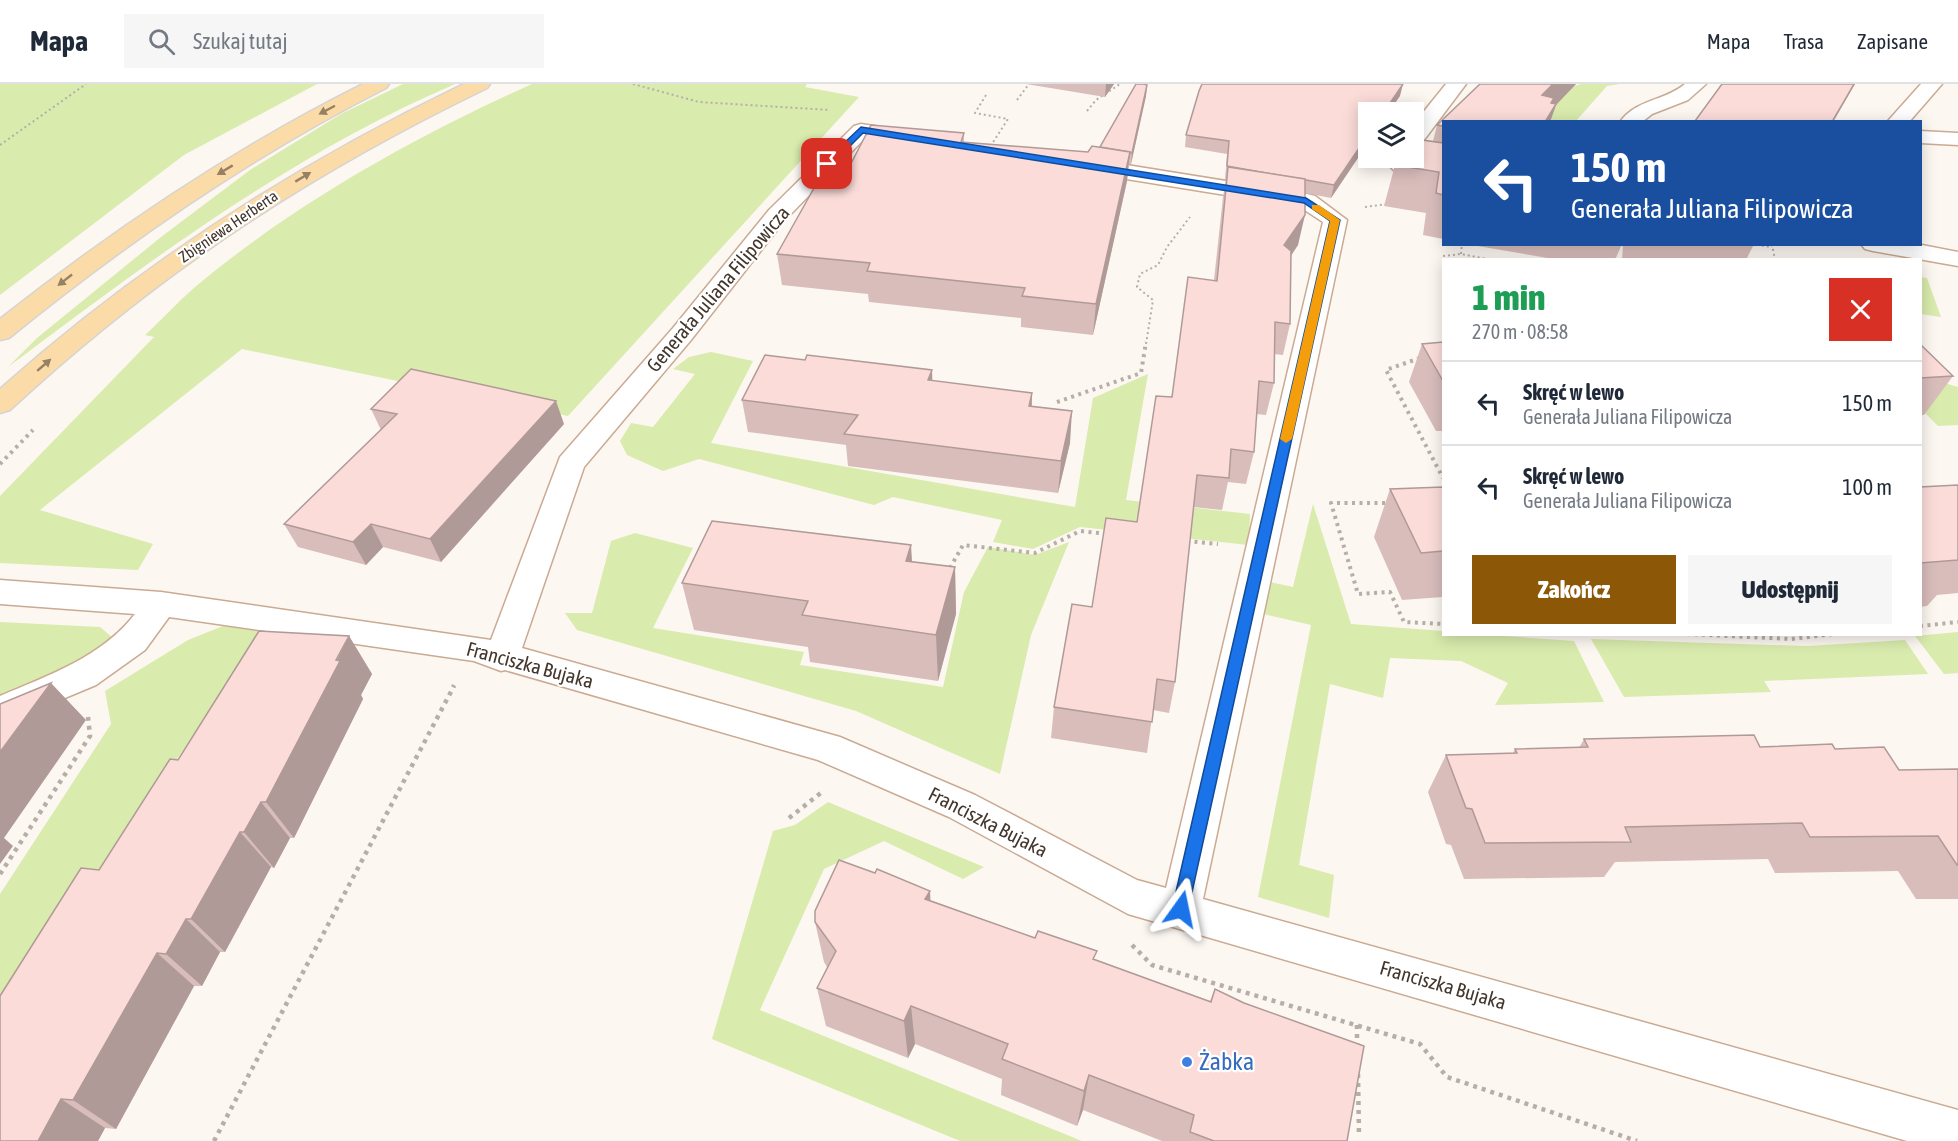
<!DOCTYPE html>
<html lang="pl">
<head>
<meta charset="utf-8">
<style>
	:root { --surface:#fff; --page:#f6f6f7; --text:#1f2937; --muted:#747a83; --line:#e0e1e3; --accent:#8c5706 }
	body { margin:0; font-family:"Asap Condensed",sans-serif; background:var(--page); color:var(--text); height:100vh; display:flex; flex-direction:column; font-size:22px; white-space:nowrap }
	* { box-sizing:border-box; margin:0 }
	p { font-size:20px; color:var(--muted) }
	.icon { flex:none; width:33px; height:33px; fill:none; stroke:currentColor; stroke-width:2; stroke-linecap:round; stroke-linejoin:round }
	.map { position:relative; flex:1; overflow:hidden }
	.details { position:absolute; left:1442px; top:174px; width:480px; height:378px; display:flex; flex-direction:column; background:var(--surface); border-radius:0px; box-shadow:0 3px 15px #0003 }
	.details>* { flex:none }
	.banner { position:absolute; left:1442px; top:36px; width:480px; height:126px; border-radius:0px; box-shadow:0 3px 15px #0003; background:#1a4fa0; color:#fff; overflow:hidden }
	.buttons { position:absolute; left:1358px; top:18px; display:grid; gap:12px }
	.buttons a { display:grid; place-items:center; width:66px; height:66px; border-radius:0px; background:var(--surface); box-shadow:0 3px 15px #0003; font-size:30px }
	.pin { position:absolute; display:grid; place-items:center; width:51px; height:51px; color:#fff; margin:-26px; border-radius:12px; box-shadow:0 3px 9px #0006 }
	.me { position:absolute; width:66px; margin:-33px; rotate:12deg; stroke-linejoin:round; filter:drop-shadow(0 0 4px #0008) }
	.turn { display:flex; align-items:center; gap:21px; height:126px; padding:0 30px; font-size:27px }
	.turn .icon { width:78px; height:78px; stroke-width:2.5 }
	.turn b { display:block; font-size:42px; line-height:51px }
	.round { display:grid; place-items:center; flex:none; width:63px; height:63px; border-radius:0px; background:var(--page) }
	.headline { display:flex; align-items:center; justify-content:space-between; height:102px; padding:0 30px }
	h1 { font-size:36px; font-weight:800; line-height:45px; color:#1e9e55 }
	.button { display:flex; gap:12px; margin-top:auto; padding:12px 30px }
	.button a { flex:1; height:69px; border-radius:0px; background:var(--accent); color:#fff; font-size:24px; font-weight:800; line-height:69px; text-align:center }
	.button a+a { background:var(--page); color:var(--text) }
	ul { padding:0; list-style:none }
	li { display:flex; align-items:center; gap:18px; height:84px; padding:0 30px; border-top:2px solid var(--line) }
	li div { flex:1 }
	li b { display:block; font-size:22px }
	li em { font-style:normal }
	header { display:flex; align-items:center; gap:36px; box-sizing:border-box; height:84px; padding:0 30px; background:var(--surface); border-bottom:2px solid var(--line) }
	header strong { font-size:28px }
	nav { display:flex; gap:33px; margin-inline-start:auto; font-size:21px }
	.search { width:420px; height:54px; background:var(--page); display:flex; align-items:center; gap:15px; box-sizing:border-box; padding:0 21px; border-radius:0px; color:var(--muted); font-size:22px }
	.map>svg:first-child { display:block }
	.green { fill:#d9ebad }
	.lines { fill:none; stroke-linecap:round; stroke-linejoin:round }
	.minor-casing { stroke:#caaa92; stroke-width:3 }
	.major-casing { stroke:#d6d3d1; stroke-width:3 }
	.path-far2 { stroke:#b7aea7; stroke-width:2; stroke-dasharray:2 3; stroke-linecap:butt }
	.path-far1 { stroke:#b7aea7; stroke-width:4; stroke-dasharray:3 4.5; stroke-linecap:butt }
	.path { stroke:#b7aea7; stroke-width:4.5; stroke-dasharray:4 5; stroke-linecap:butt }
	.minor { fill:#fff; fill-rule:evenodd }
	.major { fill:#fbdca8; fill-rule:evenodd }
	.wall { fill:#d8bdbb }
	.shaded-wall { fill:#b09a98 }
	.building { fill:#fbdcd9; stroke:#b09a98; stroke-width:1.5 }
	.oneway { fill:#968164 }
	.route { fill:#1a73e8; stroke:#114b97; stroke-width:1.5 }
	.slow { fill:#f59e0b }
	.shop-dot { fill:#3f7fe0; stroke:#fff; stroke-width:2 }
	.labels { text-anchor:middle; stroke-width:4.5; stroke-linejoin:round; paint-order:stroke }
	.far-street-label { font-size:16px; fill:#43362c; stroke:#fff }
	.street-label { font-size:20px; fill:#43362c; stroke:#fff }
	.near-shop-label { font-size:24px; fill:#366cbe; stroke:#fff; text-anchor:start }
</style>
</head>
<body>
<header>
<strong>Mapa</strong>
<div class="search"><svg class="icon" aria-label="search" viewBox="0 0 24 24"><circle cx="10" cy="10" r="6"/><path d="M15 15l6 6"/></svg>Szukaj tutaj</div>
<nav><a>Mapa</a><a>Trasa</a><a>Zapisane</a></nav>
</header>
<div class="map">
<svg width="1958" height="1057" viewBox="0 0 1958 1057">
	<rect width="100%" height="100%" fill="#fdf7f2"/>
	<g class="green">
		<path d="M0,0H317L184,71L0,211Z"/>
		<path d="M403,0H455C292,70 149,177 8,283L37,254L161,153L250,86L341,30Z"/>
		<path d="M532,0H807L805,3L859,13L568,332L242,265L40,426L153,460L138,486L0,479V412L154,253L145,251C164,234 181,214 201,198C301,116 415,53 532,0Z"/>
		<path d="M1581,0H1620L1607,2L1576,37H1508L1565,5Z"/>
		<path d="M1920,193L1927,194L1941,233L1920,230Z"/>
		<path d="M711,268L753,277L711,359L1075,423L1093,314L1148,290L1126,416L1250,430L1249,461L1080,443L1033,465L993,458L1002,436L893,413L874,421L699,375L663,387L627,371L620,357L631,339L653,343L695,290L673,285L689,273Z"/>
		<path d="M1920,280L1934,296L1958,303V341L1938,342L1920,324Z"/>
		<path d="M1313,420L1351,540L1443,547V550L1490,551L1574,557L1604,618L1495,621L1508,599L1461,577L1390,574L1383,614L1330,600L1299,781L1334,791L1329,834L1258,813L1311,541L1259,529L1266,497L1293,503Z"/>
		<path d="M635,449L693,464L653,544L804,568L800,581L943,603L964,508L988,463L1035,471L1069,458L1031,551L1000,690L856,627L577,546L565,529H592L611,457Z"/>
		<path d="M0,538L100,543L113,554L84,575L0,613Z"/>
		<path d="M223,542L266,548L0,927V810L111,640L105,607L188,556Z"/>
		<path d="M1958,548V589L1944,590L1915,552Z"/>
		<path d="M1591,555L1807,562L1905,556L1928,590L1764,597L1771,608L1624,613Z"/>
		<path d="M828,718L984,783L963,795L884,757L824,785L760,926L1082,1057H960L712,955L773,747L795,741Z"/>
	</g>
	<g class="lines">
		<g class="minor-casing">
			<g id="minor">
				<path d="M1446,0H1466L1421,60L1413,61V41Z"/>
				<path d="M1685,0H1706L1688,16L1652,30L1642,38H1620C1636,15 1665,17 1685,0Z"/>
				<path d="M1921,0H1942L1909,38H1887Z"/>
				<path d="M861,40L911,48L918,50L922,54L918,58L911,60L866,53L785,136L691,256L584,383L522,564L840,653L975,711L1137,796L1166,804L1323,138L1300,123L1083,88L1075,86L1072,81L1075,76L1083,74L1307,110L1315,112L1347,136L1203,815L1958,1026V1057H1907L1128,830L949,733L818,676L505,586L501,587L474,577L169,533L145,566L96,601L0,641V612C49,591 102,573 135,530L0,520V496L161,508L491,556L560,373L673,244L769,126L854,42Z"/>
				<path d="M1920,47L1958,49V61L1920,59Z"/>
				<path d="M1387,74H1409L1414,81L1443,86V100C1425,96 1390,96 1387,74Z"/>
				<path d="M1861,160H1917L1958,168V182L1873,167L1865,165Z"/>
			</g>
		</g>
		<g class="major-casing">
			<g id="major">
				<path d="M363,0H389L386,4C250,73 127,158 9,254L0,256V235C114,145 233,65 363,0Z"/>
				<path d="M464,0H490L487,4C307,91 157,190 10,326L0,329V305C140,180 295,81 464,0Z"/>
			</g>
		</g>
		<g class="path-far2">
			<path d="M633,0L699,18L830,26"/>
			<path d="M986,11L975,29L1008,35L990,63"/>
			<path d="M1017,16L1029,0"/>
			<path d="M1087,27L1096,16L1120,0"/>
			<path d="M0,61L86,0"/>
			<path d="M1365,123L1387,120"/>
			<path d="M1752,160L1772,163"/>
			<path d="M1772,160L1775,176"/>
			<path d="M1461,170L1462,160"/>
			<path d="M1443,172L1461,170L1492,176"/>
			<path d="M1146,260L1153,216L1137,203L1140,190L1158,181L1167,163L1190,133"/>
		</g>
		<g class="path-far1">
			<path d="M1420,274L1386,286L1443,394"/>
			<path d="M1057,318L1141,289L1146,258"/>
			<path d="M0,380L33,346"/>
			<path d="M1385,419H1331L1358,510L1390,508L1404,538L1443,540"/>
			<path d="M1187,457L1218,460"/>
			<path d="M950,484L963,461L1035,469L1080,447L1108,450"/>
			<path d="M1920,542L1958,538"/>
			<path d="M1687,550L1791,555L1834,550"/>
			<path d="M453,603L454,601"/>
		</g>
		<g class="path">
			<path d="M789,734L822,708"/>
			<path d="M0,790L90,652L88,633"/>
			<path d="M1132,861L1152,881L1420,960L1447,993L1637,1057"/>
			<path d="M1357,941V962"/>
			<path d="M1358,990L1359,1052"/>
			<path d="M214,1057L454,602"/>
		</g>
		<use href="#minor" class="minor"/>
		<use href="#major" class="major"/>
	</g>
	<g class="wall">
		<path d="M1026,0H1114L1105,13Z"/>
		<path d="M1480,0H1576L1556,21L1550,38H1443V155L1423,151L1426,129L1384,122L1395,81L1403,74H1413V64L1422,56L1433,57L1437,41Z"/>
		<path d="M1147,1L1146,12L1131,80H1129L1127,97L1093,251L1021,243V234L869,218L868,210L782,201L777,170L845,91L964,49V58L1088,68L1100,63Z"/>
		<path d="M1400,12L1368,28V59L1331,114L1305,109L1298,161L1291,172L1290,240L1283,271L1274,270V299L1266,331L1256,330L1254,368L1246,400L1228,398L1222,426L1193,423L1175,598L1169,629L1153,626L1147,669L1051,654L1054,623L1092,523L1137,438L1171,313L1214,196L1223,113L1226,95H1225L1227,70L1185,63L1186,51Z"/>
		<path d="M1466,160H1622L1615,176H1559Z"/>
		<path d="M1623,160H1754L1746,176H1622Z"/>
		<path d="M1443,258V347H1436L1409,298L1422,260Z"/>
		<path d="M1920,260L1953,292L1924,331H1920Z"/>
		<path d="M805,276L932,286V297L1032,309V322L1070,359L1058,409L848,382L846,361L748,348L742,316Z"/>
		<path d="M371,325L564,340L441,478L383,463L366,481L298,463L284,440L381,346Z"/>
		<path d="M1958,401V509L1937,511L1927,522L1920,523V403Z"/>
		<path d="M1443,403V513L1402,516L1374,453L1390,405Z"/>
		<path d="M912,478L955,483L956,530L938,597L810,578L808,563L694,546L682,499Z"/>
		<path d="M349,552L372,590L361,611L363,615L294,754H290L274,784L271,783L225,868H220L202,902H194L116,1045L105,1044L98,1057H0L99,786L178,676Z"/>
		<path d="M1584,655L1760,663L1835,665L1899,686L1958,685V815H1916L1898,787L1775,789L1768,775L1615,778L1604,793L1464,795L1451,761L1446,760L1428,708L1446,671L1513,669L1515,665L1579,664Z"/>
		<path d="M875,789L930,807V816L1210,917L1215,905L1347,1057H1162L1083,1026L1077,1042L1001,1011L1002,995L915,960L908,974L826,942L817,904L827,883L824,878L815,838Z"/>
	</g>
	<g class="shaded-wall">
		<path d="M1106,0H1114L1105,13Z"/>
		<path d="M1403,0L1400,12L1389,28H1384Z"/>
		<path d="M1553,0H1576L1556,21L1550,38H1544L1542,11Z"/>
		<path d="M1854,0H1855L1833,38H1832Z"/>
		<path d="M1147,1L1146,12L1131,80L1132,69Z"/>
		<path d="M1368,51V59L1331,114L1334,101Z"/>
		<path d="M1130,68L1127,97L1093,251L1096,220Z"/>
		<path d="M1305,131L1298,161L1277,192L1284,161Z"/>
		<path d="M932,286L933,317L928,296Z"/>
		<path d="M1032,309L1031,340L1029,322Z"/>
		<path d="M556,317L564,340L441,478L430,455Z"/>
		<path d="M1072,327L1070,359L1058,409L1061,377Z"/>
		<path d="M371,440L383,463L366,481L353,458Z"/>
		<path d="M911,461L914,509L906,477Z"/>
		<path d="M955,483L956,530L938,597L936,551Z"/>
		<path d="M349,552L372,590L361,611L363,615L294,754L266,718Z"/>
		<path d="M51,599L86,636L4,754L13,762L0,780V668Z"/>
		<path d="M261,718L290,754L274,784L244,748Z"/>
		<path d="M240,748L271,783L225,868L191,835Z"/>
		<path d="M930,807L932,849L925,815Z"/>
		<path d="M186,835L220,868L202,902L166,870Z"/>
		<path d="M157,869L194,902L116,1045L73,1016Z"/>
		<path d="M911,922L915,960L908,974L904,937Z"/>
		<path d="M1089,991L1083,1026L1077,1042L1084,1007Z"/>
		<path d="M61,1015L105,1044L98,1057H38Z"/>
	</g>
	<g class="building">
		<path d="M1136,0H1144L1147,1L1132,69H1130V68L1100,63Z"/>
		<path d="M1202,0H1403L1384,28H1368V51L1334,101L1227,82L1229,57L1186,51L1199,7Z"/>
		<path d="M1480,0H1553L1542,11L1554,14L1551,19L1556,20L1545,38H1443V42L1437,41Z"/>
		<path d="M1722,0H1854L1832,38L1695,37Z"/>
		<path d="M871,41L964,49L961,58L1088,68L1092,62L1130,68L1096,220L1022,212L1025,204L867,187L870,179L777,170L823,88L845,91Z"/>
		<path d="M1422,56L1443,59V111L1436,109L1439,88L1395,81L1403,74H1413V64Z"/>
		<path d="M1228,83L1305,95V131L1284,161L1291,167L1290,240L1275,238L1274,299L1259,297L1254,368L1231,365L1229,394L1197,391L1175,598L1157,595L1152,638L1054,623L1072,520L1092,523L1106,434L1137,438L1156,312L1172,313L1188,193L1217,197Z"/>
		<path d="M1443,258V297L1422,260Z"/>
		<path d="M1920,260L1953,292L1920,294Z"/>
		<path d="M765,271L805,276L807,271L932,286L928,296L1032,309L1029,322L1072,327L1061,377L844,350L858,331L742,316Z"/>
		<path d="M411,285L556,317L430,455L371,440L353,458L284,440L397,330L371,325Z"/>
		<path d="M1958,401V476L1920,479V403Z"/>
		<path d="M1443,403V467L1421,469L1390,405Z"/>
		<path d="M712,437L911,461L906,477L955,483L936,551L802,531L808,517L682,499Z"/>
		<path d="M259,547L349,552L336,576L340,577L266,718H261L244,748H240L191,835H186L166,870L157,869L73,1016L61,1015L38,1057H0V912L81,784L99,786L170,675L178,676Z"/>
		<path d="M51,599L0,668V620Z"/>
		<path d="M1754,651L1760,663L1832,660L1835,665L1884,663L1899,686L1958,685V781H1957L1938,752L1810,753L1802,739L1625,743L1631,758L1485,759L1472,725L1466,724L1446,671L1517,669L1515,665L1588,663L1584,655Z"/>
		<path d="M839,776L875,789L877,785L930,807L925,815L1035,854L1038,847L1097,867L1093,875L1211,918L1215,905L1244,919L1364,962L1347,1057H1214L1190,1048L1194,1031L1089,991L1084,1007L1002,975L1008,960L911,922L904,937L817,904L836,867L815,838V827Z"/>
	</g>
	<defs><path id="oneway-solid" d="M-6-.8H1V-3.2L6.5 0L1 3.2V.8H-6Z" transform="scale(1.5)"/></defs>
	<g class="oneway">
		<use href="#oneway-solid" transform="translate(327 26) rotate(152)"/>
		<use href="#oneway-solid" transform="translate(225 86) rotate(149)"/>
		<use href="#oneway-solid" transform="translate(303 93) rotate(-31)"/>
		<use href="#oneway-solid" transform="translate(65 196) rotate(142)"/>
		<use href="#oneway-solid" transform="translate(44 281) rotate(-41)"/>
	</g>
	<path class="route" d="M861,43L1306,114L1340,136L1187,831L1181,833L1175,831L1172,825L1330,137L1304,119L863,49L830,82H824V78Z"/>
	<path class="slow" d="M1312,121H1319L1340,136L1292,355L1286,359L1280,355L1330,137L1312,125Z"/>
	<circle class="shop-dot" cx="1187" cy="978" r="6"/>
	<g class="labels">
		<g class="far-street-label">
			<text transform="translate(228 142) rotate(-34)" y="6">Zbigniewa Herberta</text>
		</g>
		<g class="street-label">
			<text transform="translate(718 205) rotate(-50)" y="7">Generała Juliana Filipowicza</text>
			<text transform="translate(530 581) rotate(15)" y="7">Franciszka Bujaka</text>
			<text transform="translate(988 738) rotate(27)" y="7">Franciszka Bujaka</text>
			<text transform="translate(1443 901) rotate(16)" y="7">Franciszka Bujaka</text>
		</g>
		<g class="near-shop-label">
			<text x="1199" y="986">Żabka</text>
		</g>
	</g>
</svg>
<div class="buttons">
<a><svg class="icon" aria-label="layers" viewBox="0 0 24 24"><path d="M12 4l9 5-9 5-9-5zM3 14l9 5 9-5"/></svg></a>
</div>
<div class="pin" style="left:827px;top:80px;background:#d93025"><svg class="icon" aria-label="arrive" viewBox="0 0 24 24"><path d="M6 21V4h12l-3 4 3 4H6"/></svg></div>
<svg class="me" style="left:1181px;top:825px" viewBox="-20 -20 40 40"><path d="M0-17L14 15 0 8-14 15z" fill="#1a73e8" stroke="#fff" stroke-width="4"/></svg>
<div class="banner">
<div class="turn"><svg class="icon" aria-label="left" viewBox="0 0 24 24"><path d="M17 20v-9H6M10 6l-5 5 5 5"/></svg><div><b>150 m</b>Generała Juliana Filipowicza</div></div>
</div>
<section class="details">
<div class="headline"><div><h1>1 min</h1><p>270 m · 08:58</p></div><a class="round" style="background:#d93025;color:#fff"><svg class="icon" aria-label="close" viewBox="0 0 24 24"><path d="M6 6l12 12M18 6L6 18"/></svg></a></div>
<ul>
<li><svg class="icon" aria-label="left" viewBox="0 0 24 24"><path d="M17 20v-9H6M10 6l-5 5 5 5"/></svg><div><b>Skręć w lewo</b><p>Generała Juliana Filipowicza</p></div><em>150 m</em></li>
<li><svg class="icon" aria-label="left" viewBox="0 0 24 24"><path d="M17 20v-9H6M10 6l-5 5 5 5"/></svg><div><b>Skręć w lewo</b><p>Generała Juliana Filipowicza</p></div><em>100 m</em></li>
</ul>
<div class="button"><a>Zakończ</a><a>Udostępnij</a></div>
</section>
</div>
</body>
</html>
